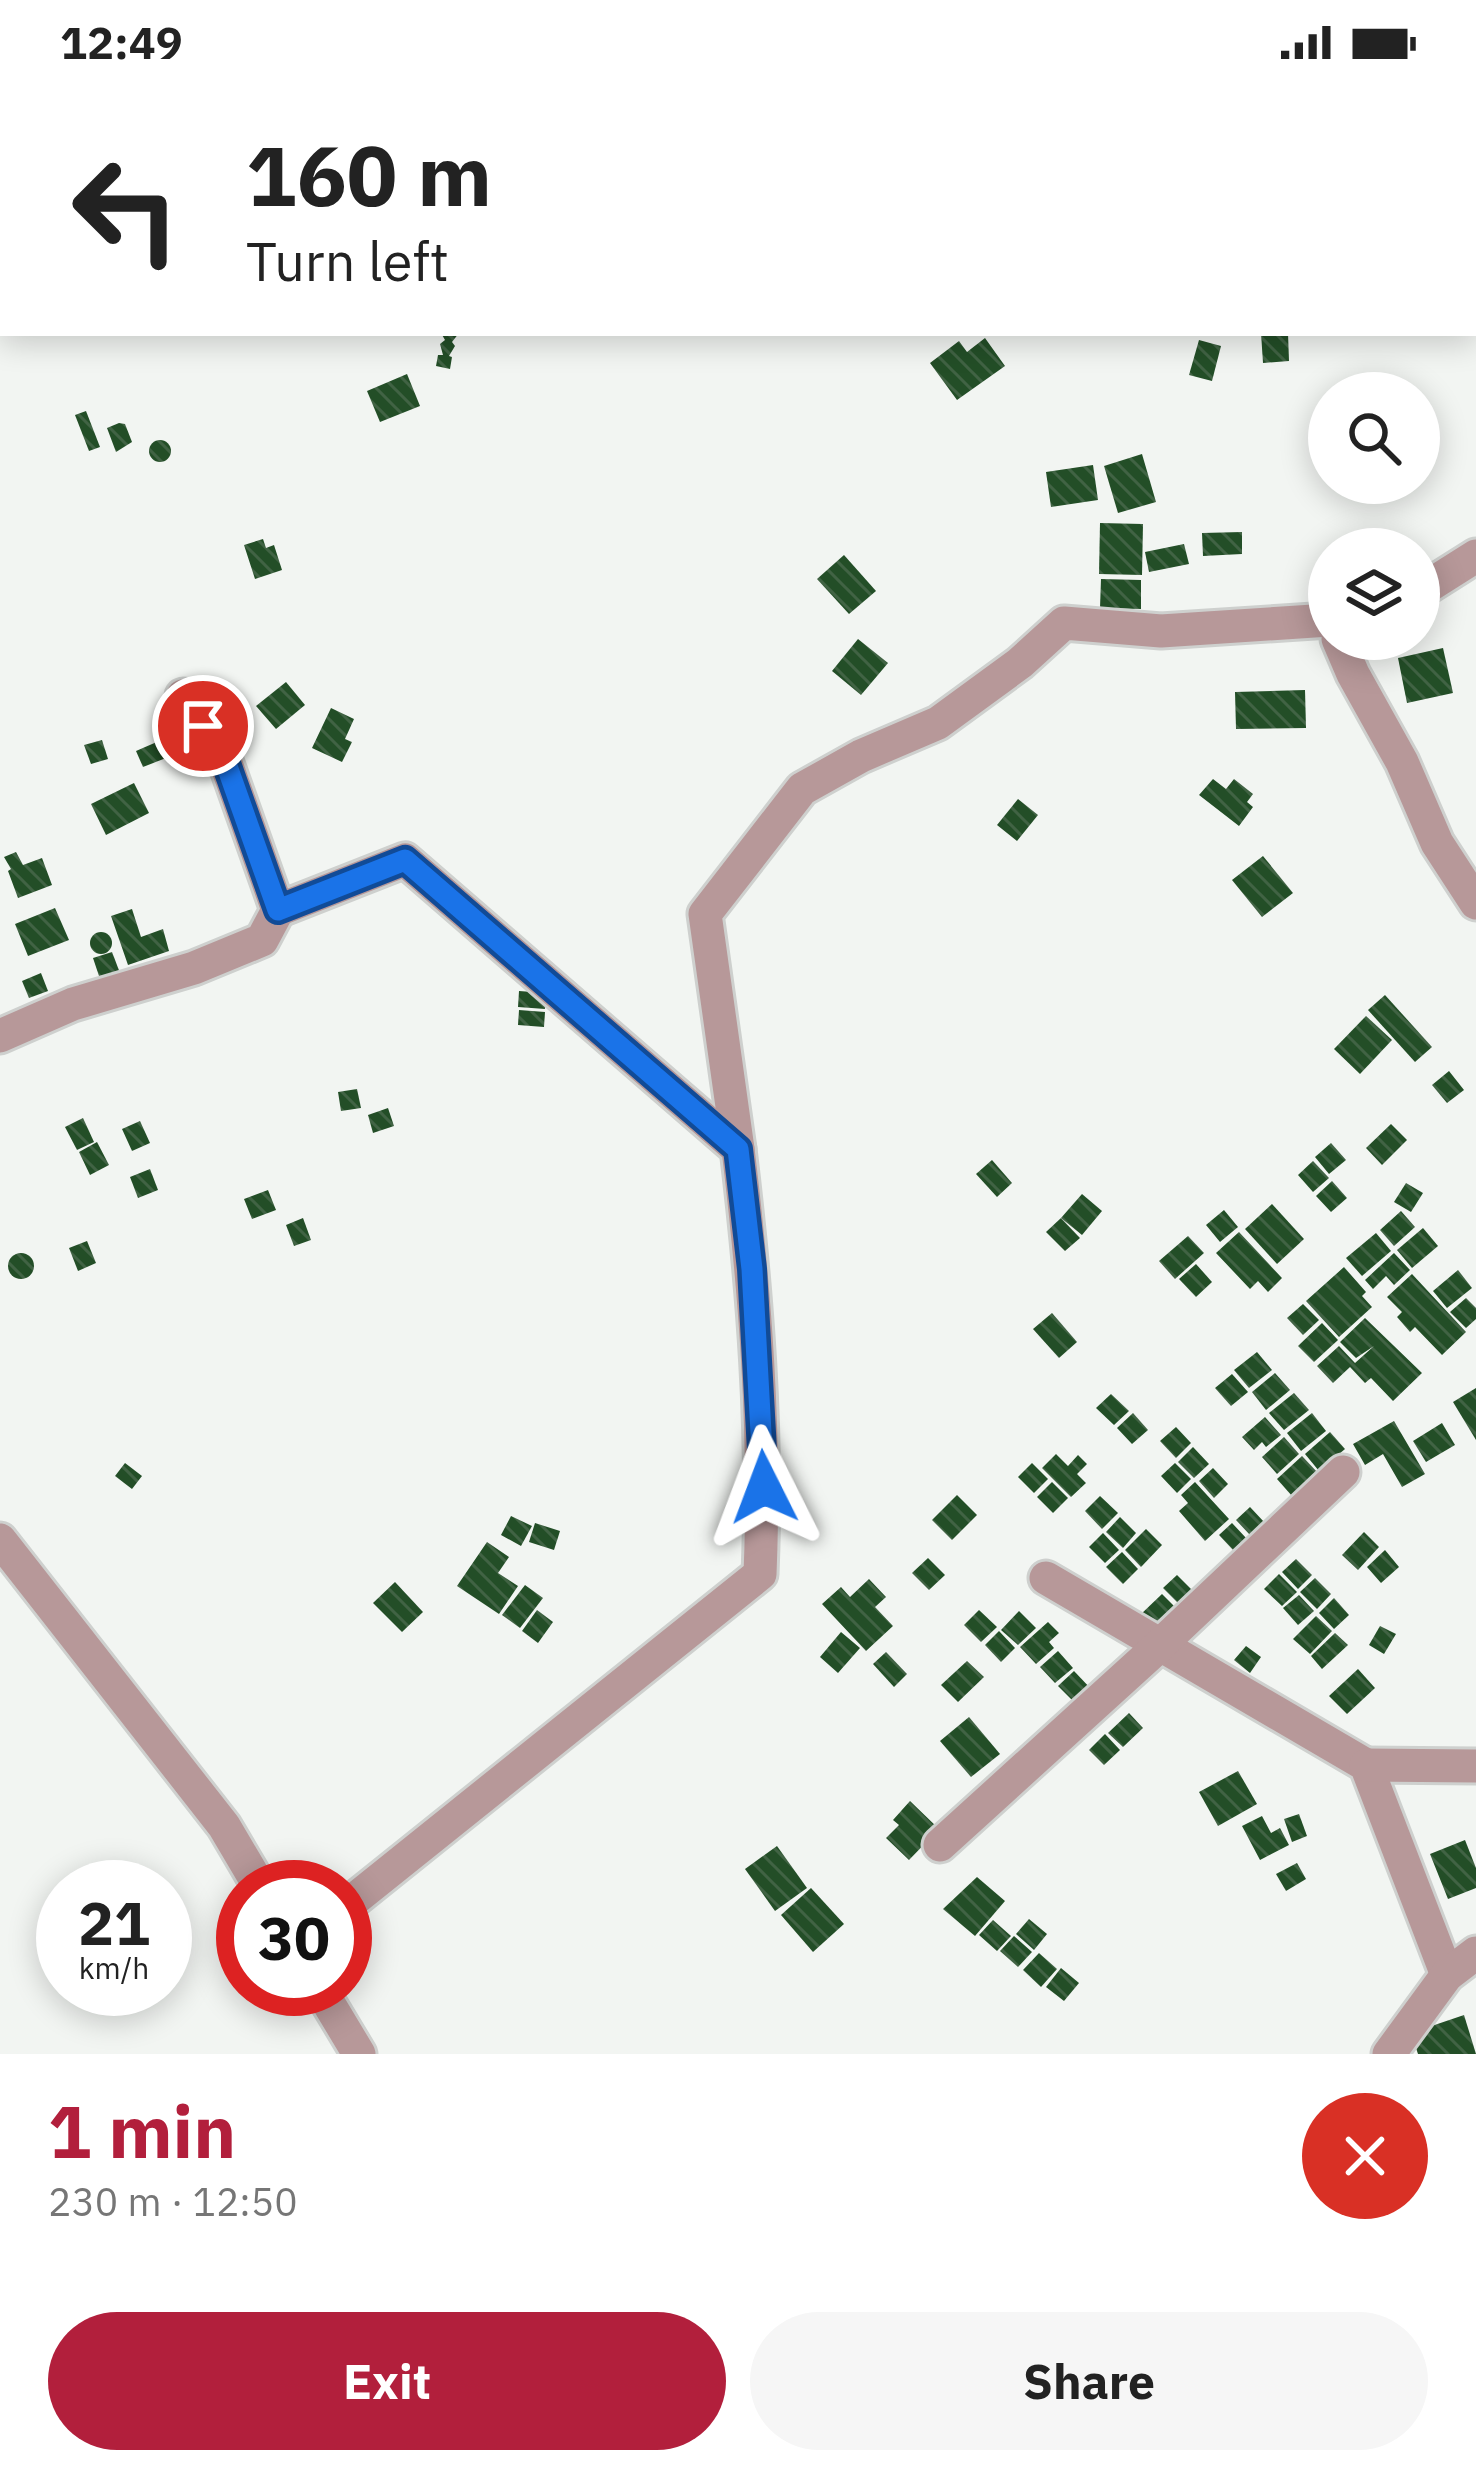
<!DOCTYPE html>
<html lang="en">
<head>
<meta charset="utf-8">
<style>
	:root { --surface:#fff; --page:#f6f6f6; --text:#222; --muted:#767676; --accent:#b21f3c }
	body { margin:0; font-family:"IBM Plex Sans",sans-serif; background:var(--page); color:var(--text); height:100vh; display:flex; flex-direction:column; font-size:45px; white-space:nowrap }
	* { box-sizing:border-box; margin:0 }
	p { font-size:39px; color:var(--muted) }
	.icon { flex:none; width:66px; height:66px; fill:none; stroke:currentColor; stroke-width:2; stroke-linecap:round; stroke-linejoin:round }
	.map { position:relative; height:1970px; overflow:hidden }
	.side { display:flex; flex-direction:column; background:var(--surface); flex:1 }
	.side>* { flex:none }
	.banner { position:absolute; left:0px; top:0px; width:1476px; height:252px; box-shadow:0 6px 30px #0003; background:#fff; color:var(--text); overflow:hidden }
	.fabs { position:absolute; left:1308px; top:288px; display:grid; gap:24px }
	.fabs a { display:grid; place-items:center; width:132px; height:132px; border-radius:50%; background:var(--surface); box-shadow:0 6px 30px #0003; font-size:60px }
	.speed { position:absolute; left:36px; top:1776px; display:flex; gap:24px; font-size:60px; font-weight:700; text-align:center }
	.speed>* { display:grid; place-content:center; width:156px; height:156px; border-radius:50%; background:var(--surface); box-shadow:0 6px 30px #0003; line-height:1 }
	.speed small { font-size:30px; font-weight:400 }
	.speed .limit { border:18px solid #d22; background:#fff; color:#111 }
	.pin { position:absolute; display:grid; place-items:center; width:102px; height:102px; color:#fff; margin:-51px; border:6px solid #fff; border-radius:50%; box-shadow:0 3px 12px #0007 }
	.me { position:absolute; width:132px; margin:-66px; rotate:357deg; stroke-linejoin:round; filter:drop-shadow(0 0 9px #0008) }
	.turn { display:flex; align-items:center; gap:42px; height:252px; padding:0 48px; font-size:54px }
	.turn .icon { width:156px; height:156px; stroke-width:2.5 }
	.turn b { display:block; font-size:84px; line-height:102px }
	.round { display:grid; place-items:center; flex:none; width:126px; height:126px; border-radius:63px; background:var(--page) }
	.headline { display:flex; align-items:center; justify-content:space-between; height:204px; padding:0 48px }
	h1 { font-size:72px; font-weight:700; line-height:90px; color:var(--accent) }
	.button { display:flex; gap:24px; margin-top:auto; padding:24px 48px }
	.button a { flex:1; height:138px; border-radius:72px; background:var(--accent); color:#fff; font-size:48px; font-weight:700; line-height:138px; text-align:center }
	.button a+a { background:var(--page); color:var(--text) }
	.status { display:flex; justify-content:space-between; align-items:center; height:84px; padding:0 60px; background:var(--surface); direction:ltr }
	.status svg { height:33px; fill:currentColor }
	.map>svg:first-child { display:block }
	.building { fill:url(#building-back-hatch) }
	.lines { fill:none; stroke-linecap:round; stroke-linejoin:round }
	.minor-casing { stroke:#ced0ce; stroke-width:39 }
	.minor { stroke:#b79899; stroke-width:33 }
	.route-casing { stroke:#114b97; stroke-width:30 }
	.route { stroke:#1a73e8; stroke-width:21 }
</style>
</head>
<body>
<div class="status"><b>12:49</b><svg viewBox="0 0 49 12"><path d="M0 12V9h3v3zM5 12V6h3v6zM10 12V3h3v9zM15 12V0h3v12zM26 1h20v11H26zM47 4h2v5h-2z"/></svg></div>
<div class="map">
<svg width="1476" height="1970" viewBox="0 0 1476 1970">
	<defs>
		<pattern id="building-back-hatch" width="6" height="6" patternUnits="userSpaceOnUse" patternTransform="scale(3)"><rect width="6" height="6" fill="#234e27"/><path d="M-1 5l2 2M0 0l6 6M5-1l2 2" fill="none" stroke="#416344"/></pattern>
	</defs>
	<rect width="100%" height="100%" fill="#f2f5f2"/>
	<g class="building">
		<path d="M441,249H459L452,258L455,262L449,272L452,273L450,285L436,282L438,271H443L440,260L445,256Z"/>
		<path d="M1261,249H1288L1289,277L1263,279Z"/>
		<path d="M985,254L1005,282L957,316L930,279L959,257L967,268Z"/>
		<path d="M1199,256L1221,262L1212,297L1189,291Z"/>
		<path d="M407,290L420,322L380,338L367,307Z"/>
		<path d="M86,327L100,363L89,367L75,331Z"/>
		<path d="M119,339L125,340L132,358L116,368L107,344Z"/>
		<circle cx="160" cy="367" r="11"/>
		<path d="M1142,370L1156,418L1118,429L1104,382Z"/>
		<path d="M1093,381L1098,416L1051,423L1046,388Z"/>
		<path d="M1100,439L1143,440L1142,491L1099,490Z"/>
		<path d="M1242,448V470L1203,472L1202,449Z"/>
		<path d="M263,455L266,464L274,461L282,486L255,495L244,461Z"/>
		<path d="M1184,460L1189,480L1149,488L1145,468Z"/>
		<path d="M844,471L876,507L849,530L817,495Z"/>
		<path d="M1101,495L1141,496V525L1100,524Z"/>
		<path d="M858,555L888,579L861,611L832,587Z"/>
		<path d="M1443,564L1453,609L1407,619L1398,574Z"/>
		<path d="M286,598L305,621L276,645L256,622Z"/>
		<path d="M1305,606L1306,644L1236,645L1235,608Z"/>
		<path d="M331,624L354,635L345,655L352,658L342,678L312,664Z"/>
		<path d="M102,656L108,675L91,680L84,661Z"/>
		<path d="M159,657L166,674L143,683L136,667Z"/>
		<path d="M1213,695L1226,705L1234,695L1253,710L1247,718L1253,723L1239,742L1199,711Z"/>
		<path d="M134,699L149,729L106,751L91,720Z"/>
		<path d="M1018,715L1038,731L1017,757L997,741Z"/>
		<path d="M16,768L23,781L42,774L52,801L18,814L8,787L11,785L4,773Z"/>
		<path d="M1263,772L1293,809L1262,833L1232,796Z"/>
		<path d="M55,824L69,856L28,872L15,840Z"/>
		<path d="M132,825L141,853L163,845L169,867L128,881L111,832Z"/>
		<circle cx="101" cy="859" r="11"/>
		<path d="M112,868L120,889L100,895L93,874Z"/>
		<path d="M41,889L48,907L29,914L22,897Z"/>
		<path d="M519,907L546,909L545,925L518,923Z"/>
		<path d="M1385,911L1432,963L1415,978L1368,926Z"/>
		<path d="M519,926L545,928L544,943L518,941Z"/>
		<path d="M1366,932L1392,956L1360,990L1334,965Z"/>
		<path d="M1449,987L1464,1006L1447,1019L1432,1001Z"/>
		<path d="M357,1005L361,1024L341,1027L338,1008Z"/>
		<path d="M388,1024L394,1042L373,1049L368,1031Z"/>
		<path d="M83,1034L94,1058L77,1066L65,1043Z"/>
		<path d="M140,1037L150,1059L132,1067L122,1045Z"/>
		<path d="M1391,1040L1407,1056L1382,1081L1366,1064Z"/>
		<path d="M97,1058L109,1081L90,1091L79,1068Z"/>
		<path d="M1331,1059L1346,1076L1329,1090L1315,1073Z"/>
		<path d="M992,1076L1012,1099L997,1113L976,1090Z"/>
		<path d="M1313,1077L1329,1094L1313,1108L1298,1091Z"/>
		<path d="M150,1085L158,1106L138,1114L130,1093Z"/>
		<path d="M1332,1097L1347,1114L1331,1128L1316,1112Z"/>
		<path d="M1406,1099L1423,1109L1411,1128L1394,1118Z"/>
		<path d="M268,1106L276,1126L252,1135L244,1115Z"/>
		<path d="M1082,1110L1102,1127L1082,1151L1061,1134Z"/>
		<path d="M1272,1120L1304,1155L1277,1180L1245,1145Z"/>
		<path d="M1224,1126L1238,1143L1220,1158L1206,1141Z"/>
		<path d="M1401,1127L1415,1143L1394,1162L1380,1146Z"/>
		<path d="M303,1134L311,1156L294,1162L286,1141Z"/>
		<path d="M1061,1134L1080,1154L1065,1167L1046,1148Z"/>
		<path d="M1423,1144L1438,1162L1412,1184L1397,1166Z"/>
		<path d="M1239,1148L1282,1194L1268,1208L1258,1197L1250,1205L1216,1169Z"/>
		<path d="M1376,1149L1391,1167L1362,1192L1346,1174Z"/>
		<path d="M1188,1152L1204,1169L1175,1195L1159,1177Z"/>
		<path d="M87,1157L96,1179L78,1187L69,1164Z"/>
		<circle cx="21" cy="1182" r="13"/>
		<path d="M1394,1169L1410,1186L1394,1201L1386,1192L1373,1205L1365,1196Z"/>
		<path d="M1196,1180L1212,1198L1196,1213L1179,1195Z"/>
		<path d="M1344,1183L1366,1208L1362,1212L1372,1223L1339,1253L1306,1217Z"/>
		<path d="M1458,1186L1472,1204L1447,1224L1433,1207Z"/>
		<path d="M1412,1190L1466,1248L1442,1271L1415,1243L1410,1248L1397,1233L1402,1228L1387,1213Z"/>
		<path d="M1466,1214L1476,1224V1235L1466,1244L1450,1228Z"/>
		<path d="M1303,1220L1319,1236L1303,1251L1287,1234Z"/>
		<path d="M1052,1229L1077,1258L1059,1274L1033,1245Z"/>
		<path d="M1365,1234L1422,1289L1393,1317L1371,1294L1365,1299L1350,1283L1333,1299L1317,1282L1339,1262L1355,1279L1374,1262L1356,1274L1340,1258Z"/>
		<path d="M1322,1239L1338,1256L1314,1278L1298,1262Z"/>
		<path d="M1257,1268L1272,1286L1249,1304L1234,1286Z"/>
		<path d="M1275,1289L1290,1306L1266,1326L1252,1308Z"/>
		<path d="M1232,1290L1248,1308L1231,1322L1215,1304Z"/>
		<path d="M1476,1304V1356L1453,1318Z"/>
		<path d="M1294,1309L1309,1326L1284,1346L1269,1329Z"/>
		<path d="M1111,1310L1129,1327L1114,1341L1096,1324Z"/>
		<path d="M1133,1329L1148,1346L1132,1360L1117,1344Z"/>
		<path d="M1312,1329L1326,1347L1301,1367L1287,1349Z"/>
		<path d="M1265,1333L1281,1351L1266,1363L1262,1358L1254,1366L1242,1353Z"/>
		<path d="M1394,1337L1425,1390L1402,1403L1383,1370L1365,1381L1353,1360Z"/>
		<path d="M1442,1339L1455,1361L1426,1378L1413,1357Z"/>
		<path d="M1176,1343L1191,1359L1176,1374L1160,1357Z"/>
		<path d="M1330,1348L1345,1365L1319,1387L1305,1370Z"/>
		<path d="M1284,1353L1299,1370L1277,1390L1262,1373Z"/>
		<path d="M1193,1363L1209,1380L1194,1394L1178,1378Z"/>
		<path d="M1056,1370L1068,1382L1078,1371L1087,1380L1077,1390L1086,1399L1071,1413L1042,1384Z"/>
		<path d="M1302,1372L1318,1389L1292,1412L1277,1395Z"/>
		<path d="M125,1379L142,1392L132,1405L115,1392Z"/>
		<path d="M1032,1379L1048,1395L1034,1409L1018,1393Z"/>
		<path d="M1175,1379L1191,1395L1177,1409L1161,1392Z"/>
		<path d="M1213,1384L1228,1400L1214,1414L1199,1397Z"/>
		<path d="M1052,1398L1068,1414L1053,1429L1037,1413Z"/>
		<path d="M1195,1398L1229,1435L1205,1457L1179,1427L1188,1419L1181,1411Z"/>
		<path d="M957,1411L977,1431L952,1456L932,1436Z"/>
		<path d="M1100,1412L1118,1429L1102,1445L1085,1427Z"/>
		<path d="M1250,1423L1265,1439L1251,1452L1236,1436Z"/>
		<path d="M511,1432L532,1442L521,1462L501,1451Z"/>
		<path d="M1120,1433L1136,1449L1123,1464L1106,1448Z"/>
		<path d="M535,1439L560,1447L554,1466L529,1458Z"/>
		<path d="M1232,1439L1247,1455L1234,1467L1219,1451Z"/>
		<path d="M1146,1445L1162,1461L1141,1483L1125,1466Z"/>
		<path d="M1364,1448L1379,1463L1358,1486L1342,1471Z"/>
		<path d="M1103,1449L1119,1466L1105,1479L1089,1463Z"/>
		<path d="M487,1458L509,1473L498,1489L518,1502L499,1530L457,1502Z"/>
		<path d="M1385,1466L1399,1483L1381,1499L1367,1483Z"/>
		<path d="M1122,1468L1138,1485L1123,1500L1106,1483Z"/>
		<path d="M928,1474L945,1491L929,1506L912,1489Z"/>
		<path d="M1296,1475L1312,1491L1298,1505L1282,1488Z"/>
		<path d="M1279,1490L1297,1508L1282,1522L1264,1505Z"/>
		<path d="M1177,1491L1195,1509L1181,1522L1163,1504Z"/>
		<path d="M1315,1494L1331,1510L1317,1525L1300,1508Z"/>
		<path d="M869,1495L886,1513L875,1523L893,1542L866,1567L822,1520L841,1503L850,1513Z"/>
		<path d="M395,1498L423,1528L402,1548L373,1519Z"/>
		<path d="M525,1501L543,1514L520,1544L502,1531Z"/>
		<path d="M1162,1510L1179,1527L1156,1549L1139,1532Z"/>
		<path d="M1299,1511L1314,1527L1298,1541L1283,1524Z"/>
		<path d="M1334,1514L1349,1531L1334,1545L1319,1529Z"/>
		<path d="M537,1526L553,1538L538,1559L522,1547Z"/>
		<path d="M979,1526L997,1543L981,1558L964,1541Z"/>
		<path d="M1019,1527L1036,1544L1018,1561L1001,1546Z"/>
		<path d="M1316,1532L1332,1547L1310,1570L1293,1555Z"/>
		<path d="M1048,1538L1059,1549L1049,1558L1054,1564L1036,1580L1020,1563Z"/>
		<path d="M1380,1542L1396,1550L1384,1570L1369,1561Z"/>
		<path d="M999,1547L1015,1564L1001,1578L985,1561Z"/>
		<path d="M841,1548L860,1564L838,1589L820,1573Z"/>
		<path d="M1335,1549L1348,1561L1322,1585L1311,1572Z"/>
		<path d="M1246,1562L1261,1573L1250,1589L1234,1576Z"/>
		<path d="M1058,1567L1073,1584L1055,1599L1040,1583Z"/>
		<path d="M886,1568L907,1590L894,1603L873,1580Z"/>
		<path d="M967,1577L984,1593L958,1618L941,1601Z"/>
		<path d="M1358,1585L1375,1604L1347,1630L1329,1612Z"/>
		<path d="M1074,1587L1093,1607L1078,1622L1058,1602Z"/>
		<path d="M1129,1629L1143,1644L1123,1663L1108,1649Z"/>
		<path d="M969,1633L1000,1670L971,1693L940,1657Z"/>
		<path d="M1105,1650L1120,1666L1104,1681L1089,1666Z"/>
		<path d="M1238,1687L1257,1720L1218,1742L1199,1708Z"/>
		<path d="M910,1717L939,1745L909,1776L886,1754L899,1741L893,1736Z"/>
		<path d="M1299,1730L1307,1752L1292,1758L1284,1735Z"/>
		<path d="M1262,1732L1271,1749L1280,1744L1289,1761L1260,1776L1242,1742Z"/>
		<path d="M1465,1756L1476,1784V1804L1448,1815L1430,1770Z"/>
		<path d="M777,1762L807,1804L775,1827L745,1785Z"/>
		<path d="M1297,1779L1306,1795L1286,1807L1276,1790Z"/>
		<path d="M977,1793L1005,1817L975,1852L943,1825Z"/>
		<path d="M811,1804L844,1840L813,1868L781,1831Z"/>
		<path d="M1029,1835L1047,1850L1034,1866L1016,1850Z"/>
		<path d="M993,1836L1011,1852L997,1867L979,1851Z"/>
		<path d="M1014,1852L1032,1868L1018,1883L1000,1867Z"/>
		<path d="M1039,1869L1057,1885L1041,1903L1023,1886Z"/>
		<path d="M1061,1884L1079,1899L1064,1917L1046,1903Z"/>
		<path d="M1464,1931L1476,1970H1418L1411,1949Z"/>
	</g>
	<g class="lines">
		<g class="minor-casing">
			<g id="minor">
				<path d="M1419,508L1476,472"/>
				<path d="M1338,555L1353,590L1402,678L1437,759L1476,819"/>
				<path d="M278,826L405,776L738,1065C755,1206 766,1348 760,1490L345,1823"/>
				<path d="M0,952L73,920L194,884L262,856L278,826L223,671L183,612"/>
				<path d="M738,1065L705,830L802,705L861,672L938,639L1020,579L1064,539L1161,547L1329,536"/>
				<path d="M0,1456L224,1742L260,1803"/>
				<path d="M1046,1494L1366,1681L1447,1891"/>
				<path d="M1366,1681L1476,1682"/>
				<path d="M940,1761L1159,1562L1343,1388"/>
				<path d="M320,1905L359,1970"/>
				<path d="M1389,1970L1447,1891L1476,1869"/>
			</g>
		</g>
		<use href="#minor" class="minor"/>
	</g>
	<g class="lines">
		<g class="route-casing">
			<path id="route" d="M203,642L223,671L278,826L405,776L738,1065L752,1185L764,1403"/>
		</g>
		<use href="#route" class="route"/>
	</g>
</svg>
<div class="fabs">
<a><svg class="icon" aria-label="search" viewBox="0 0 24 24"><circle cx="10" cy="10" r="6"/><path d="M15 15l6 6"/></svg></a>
<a><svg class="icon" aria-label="layers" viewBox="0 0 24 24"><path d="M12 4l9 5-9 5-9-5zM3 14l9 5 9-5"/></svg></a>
</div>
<div class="speed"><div>21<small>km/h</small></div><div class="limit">30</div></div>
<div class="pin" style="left:203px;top:642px;background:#d93025"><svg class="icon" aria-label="arrive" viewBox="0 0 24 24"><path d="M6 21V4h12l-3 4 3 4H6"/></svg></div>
<svg class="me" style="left:764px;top:1403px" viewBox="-20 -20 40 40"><path d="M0-17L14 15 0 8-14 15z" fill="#1a73e8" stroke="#fff" stroke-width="4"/></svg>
<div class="banner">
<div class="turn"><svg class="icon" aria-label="left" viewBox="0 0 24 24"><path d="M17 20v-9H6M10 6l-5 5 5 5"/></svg><div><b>160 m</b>Turn left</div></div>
</div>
</div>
<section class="side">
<div class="headline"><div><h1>1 min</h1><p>230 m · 12:50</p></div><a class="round" style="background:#d93025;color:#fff"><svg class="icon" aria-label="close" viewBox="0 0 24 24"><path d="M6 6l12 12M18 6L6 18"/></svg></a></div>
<div class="button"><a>Exit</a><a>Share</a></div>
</section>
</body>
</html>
